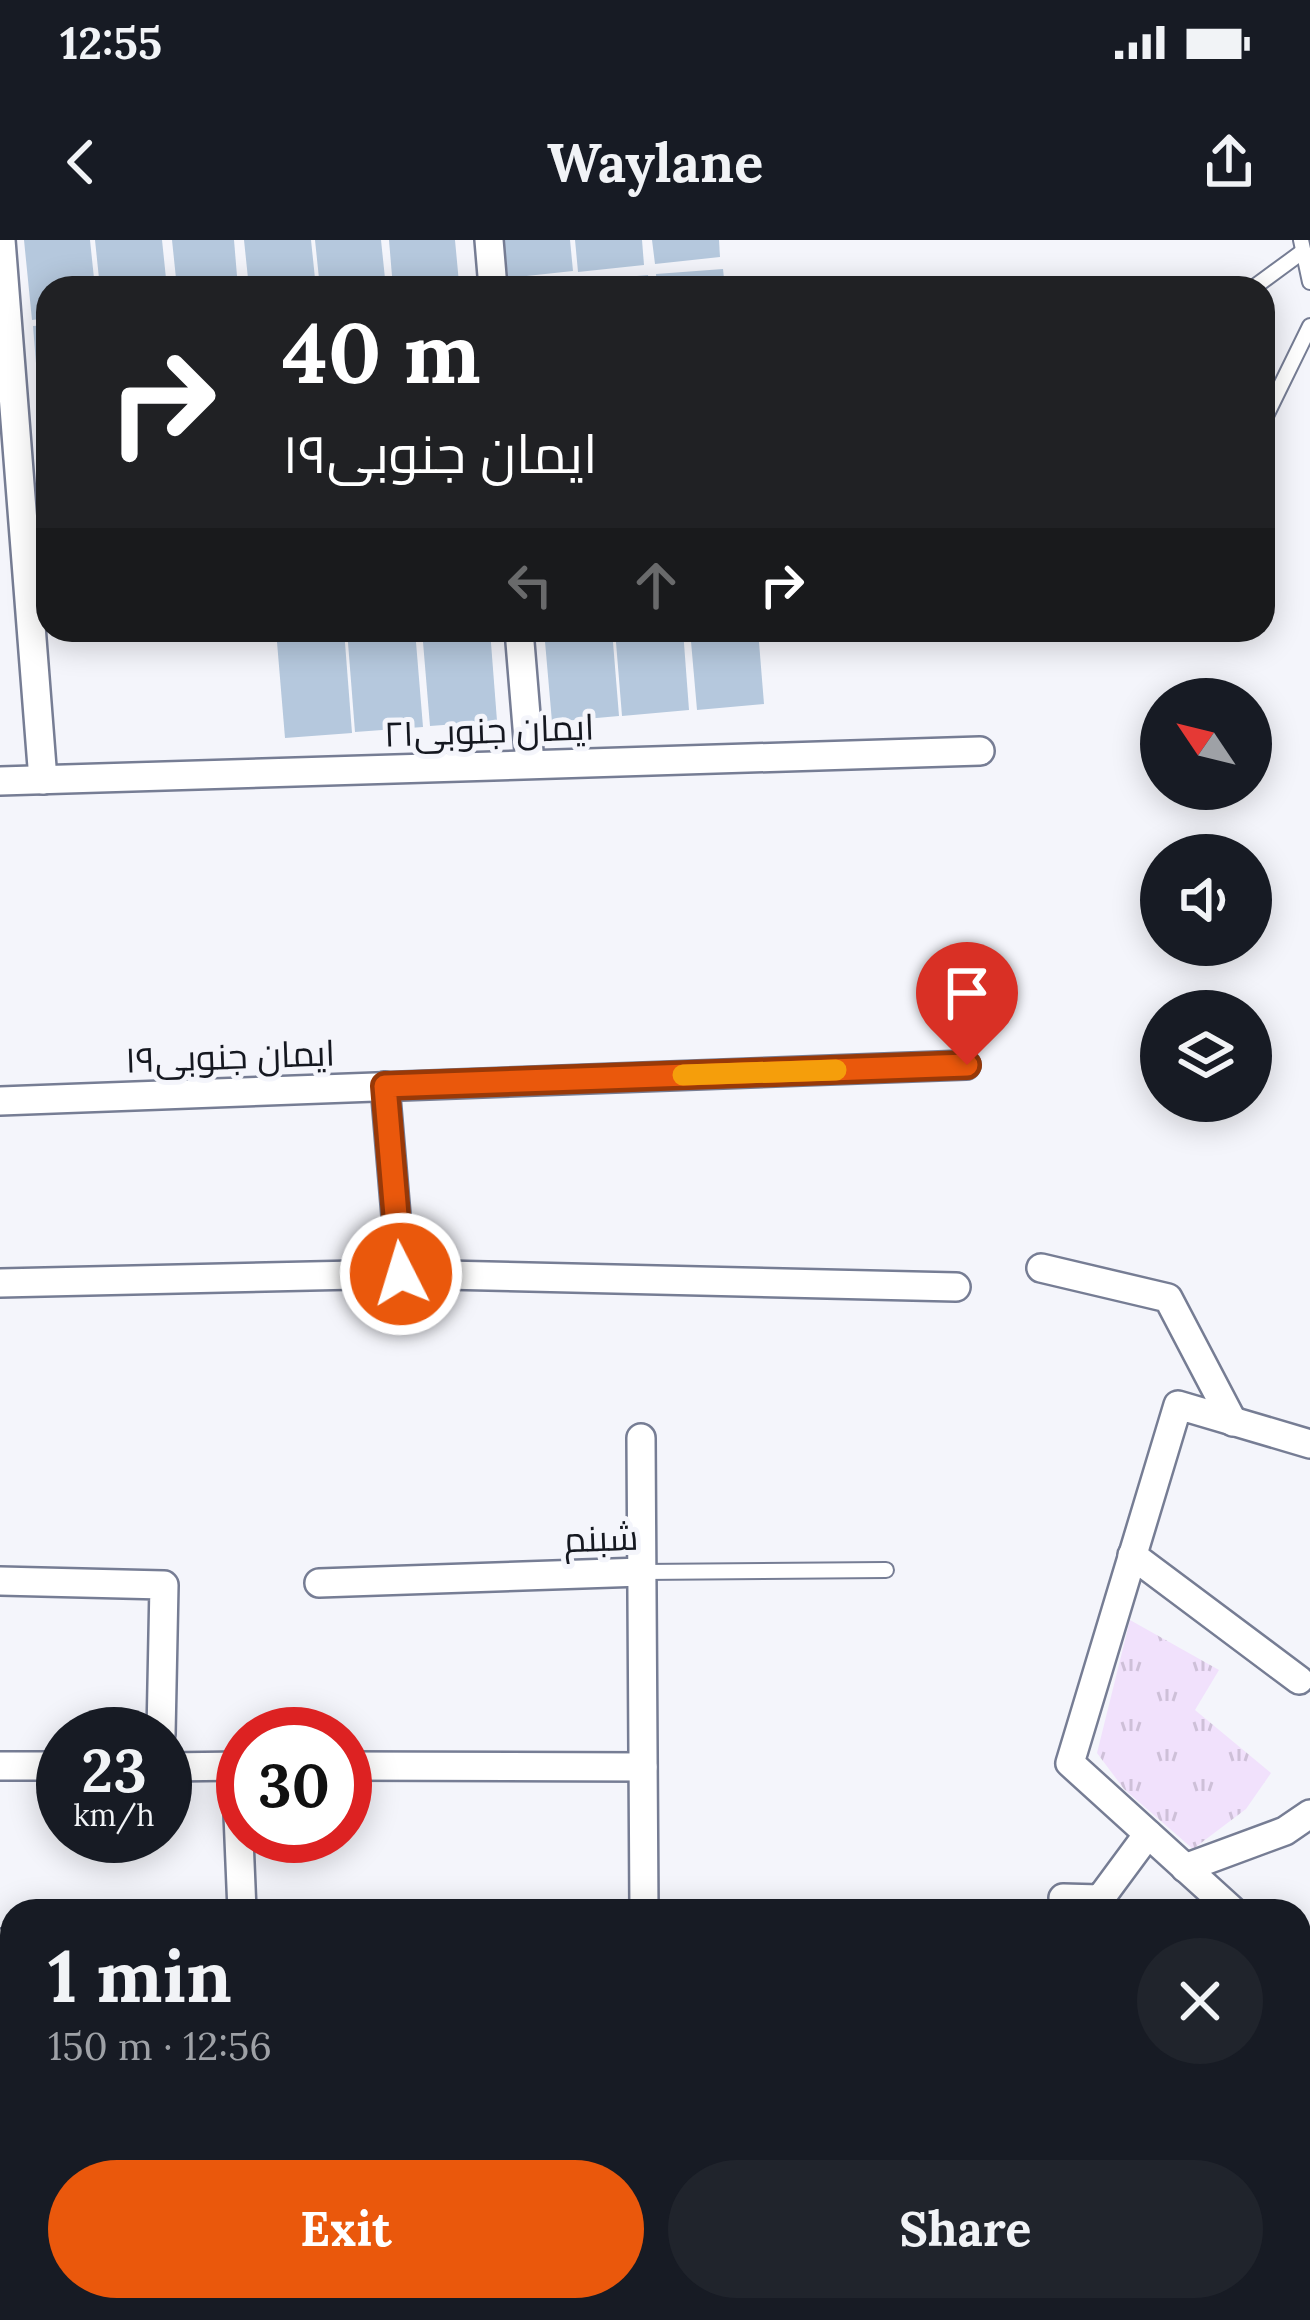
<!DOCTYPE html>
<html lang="en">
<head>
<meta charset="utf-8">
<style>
	:root { --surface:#171b24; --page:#20242c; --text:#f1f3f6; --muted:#9ea1a6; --accent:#ea580c }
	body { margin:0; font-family:Lora,Cairo,serif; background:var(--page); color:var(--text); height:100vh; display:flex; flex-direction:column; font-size:45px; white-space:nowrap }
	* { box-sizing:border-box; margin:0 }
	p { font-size:39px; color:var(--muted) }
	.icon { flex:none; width:66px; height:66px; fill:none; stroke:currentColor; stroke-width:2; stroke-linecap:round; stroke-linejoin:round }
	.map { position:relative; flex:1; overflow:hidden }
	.panel { position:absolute; left:0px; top:1659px; width:1311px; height:423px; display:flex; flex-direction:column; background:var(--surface); border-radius:36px 36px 0 0; box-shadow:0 6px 30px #0003 }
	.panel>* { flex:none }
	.hud { position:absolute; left:36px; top:36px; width:1239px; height:366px; border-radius:36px; box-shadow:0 6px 30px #0003; background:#202124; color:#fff; overflow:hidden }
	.needle { width:78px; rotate:305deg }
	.tools { position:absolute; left:1140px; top:438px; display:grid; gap:24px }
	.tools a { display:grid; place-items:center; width:132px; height:132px; border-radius:50%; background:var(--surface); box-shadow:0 6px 30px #0003; font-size:60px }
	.speed { position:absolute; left:36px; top:1467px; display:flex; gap:24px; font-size:60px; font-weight:700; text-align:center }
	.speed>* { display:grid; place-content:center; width:156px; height:156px; border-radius:50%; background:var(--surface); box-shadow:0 6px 30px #0003; line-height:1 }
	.speed small { font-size:30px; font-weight:400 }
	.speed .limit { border:18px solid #d22; background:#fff; color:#111 }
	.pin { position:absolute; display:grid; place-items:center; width:102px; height:102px; color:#fff; margin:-123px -51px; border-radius:50% 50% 50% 0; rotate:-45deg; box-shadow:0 0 12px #0007 }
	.pin .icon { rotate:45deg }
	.me { position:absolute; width:132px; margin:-66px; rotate:355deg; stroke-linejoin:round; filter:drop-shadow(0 0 9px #0008) }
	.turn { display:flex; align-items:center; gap:42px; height:252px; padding:0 48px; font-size:54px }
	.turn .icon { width:156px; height:156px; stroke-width:2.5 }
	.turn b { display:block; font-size:84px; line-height:102px }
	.lanes { display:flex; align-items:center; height:114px; padding:0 48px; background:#0003; justify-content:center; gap:60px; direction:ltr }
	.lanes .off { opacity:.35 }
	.round { display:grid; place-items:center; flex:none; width:126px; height:126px; border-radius:63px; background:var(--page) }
	.headline { display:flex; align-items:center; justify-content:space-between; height:204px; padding:0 48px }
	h1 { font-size:72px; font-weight:700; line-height:90px }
	.cta { display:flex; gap:24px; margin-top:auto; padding:24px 48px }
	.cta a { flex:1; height:138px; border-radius:72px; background:var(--accent); color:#fff; font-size:48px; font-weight:700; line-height:138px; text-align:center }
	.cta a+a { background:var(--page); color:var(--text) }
	.status { display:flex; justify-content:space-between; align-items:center; height:84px; padding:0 60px; background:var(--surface); direction:ltr }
	.status svg { height:33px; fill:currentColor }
	header { display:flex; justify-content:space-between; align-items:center; height:156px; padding:0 48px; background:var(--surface); font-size:54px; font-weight:700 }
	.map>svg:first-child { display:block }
	.grass { fill:url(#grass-tufts) }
	.building { fill:#b5c8dd }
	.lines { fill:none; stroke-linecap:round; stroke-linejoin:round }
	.service-casing { stroke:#767d94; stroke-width:18 }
	.minor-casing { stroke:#767d94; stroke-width:32 }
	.tertiary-casing { stroke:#767d94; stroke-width:40 }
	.service { stroke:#fff; stroke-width:14 }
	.minor { stroke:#fff; stroke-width:27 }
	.tertiary { stroke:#fff; stroke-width:36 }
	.route-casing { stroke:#983908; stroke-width:30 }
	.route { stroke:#ea580c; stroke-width:21 }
	.slow { stroke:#f59e0b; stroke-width:21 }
	.labels { text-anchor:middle; stroke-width:10; stroke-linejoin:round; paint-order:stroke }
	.street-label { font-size:36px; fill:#151820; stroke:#f4f5fb }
</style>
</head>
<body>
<div class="status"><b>12:55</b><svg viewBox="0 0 49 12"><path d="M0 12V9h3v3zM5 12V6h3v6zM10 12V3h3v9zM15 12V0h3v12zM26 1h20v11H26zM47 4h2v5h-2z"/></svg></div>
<header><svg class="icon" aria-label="back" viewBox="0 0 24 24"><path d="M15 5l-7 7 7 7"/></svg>Waylane<svg class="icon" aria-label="share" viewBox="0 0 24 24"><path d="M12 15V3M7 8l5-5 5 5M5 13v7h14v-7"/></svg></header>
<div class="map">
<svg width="1310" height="2080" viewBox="0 0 1310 2080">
	<defs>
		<pattern id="grass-tufts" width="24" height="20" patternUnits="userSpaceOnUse" patternTransform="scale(3)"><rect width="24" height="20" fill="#f1e1fc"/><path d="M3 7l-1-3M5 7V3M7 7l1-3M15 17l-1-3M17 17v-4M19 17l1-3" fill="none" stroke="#cec0d8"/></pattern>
	</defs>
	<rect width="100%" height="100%" fill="#f4f5fb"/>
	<path class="grass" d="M1130,1380L1219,1430L1195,1470L1271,1533L1246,1569L1193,1609L1124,1549L1097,1513Z"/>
	<g class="building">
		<path d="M24,0H90L95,48H48V78L32,80Z"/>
		<path d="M95,0H162L167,48H100Z"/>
		<path d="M172,0H234L238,48H177Z"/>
		<path d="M244,0H311L316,48H249Z"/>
		<path d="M315,0H381L386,48H320Z"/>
		<path d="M389,0H455L459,43L393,48Z"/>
		<path d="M504,0H570L573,31L508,38Z"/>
		<path d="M575,0H642L644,25L578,32Z"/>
		<path d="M652,0H719L720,17L655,24Z"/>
		<path d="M723,29L725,48H657L656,34Z"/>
		<path d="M648,35L650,48H582L581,41Z"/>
		<path d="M48,85V234L45,235L33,86Z"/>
		<path d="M276,390H344L352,493L285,498Z"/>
		<path d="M347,390H415L423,487L355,492Z"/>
		<path d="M422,390H490L497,481L430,486Z"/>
		<path d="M544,390H612L619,476L552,482Z"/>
		<path d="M615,390H683L689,470L622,476Z"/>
		<path d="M690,390H758L764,464L697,470Z"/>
	</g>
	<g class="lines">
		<g class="service-casing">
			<g id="service">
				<path d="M1301,0L1310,42"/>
				<path d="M1253,48L1302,12"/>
				<path d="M1263,182L1310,86"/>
				<path d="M642,1332L886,1330"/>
			</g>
		</g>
		<g class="minor-casing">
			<g id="minor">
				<path d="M1,0L43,540"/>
				<path d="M489,0L493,48"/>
				<path d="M519,390L530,524"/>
				<path d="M0,541L980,511"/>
				<path d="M385,846L401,1034"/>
				<path d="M0,861L966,825"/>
				<path d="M1041,1028L1168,1058L1233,1182"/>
				<path d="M0,1043L401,1034L956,1047"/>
				<path d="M641,1198L644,1671"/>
				<path d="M1132,1315L1299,1440"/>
				<path d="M0,1341L164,1345L161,1494"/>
				<path d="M319,1343L642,1332"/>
				<path d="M0,1526H63"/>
				<path d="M236,1526L242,1671"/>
				<path d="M345,1526L643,1527"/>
				<path d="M165,1527L243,1526"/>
				<path d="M1185,1628L1285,1591L1310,1574"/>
				<path d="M1063,1658L1100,1659L1148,1594"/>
				<path d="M1233,1671L1070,1523L1178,1165L1310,1204"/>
				<path d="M0,1703H12"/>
				<path d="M0,2050L12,2046"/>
				<path d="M461,2070L464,2080"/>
				<path d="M794,2080L826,2071"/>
				<path d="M1259,2080V2070"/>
			</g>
		</g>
		<g class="tertiary-casing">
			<g id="tertiary">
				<path d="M1299,1721L1310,1711"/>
				<path d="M1032,2080L1039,2070"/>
			</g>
		</g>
		<use href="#service" class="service"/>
		<use href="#minor" class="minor"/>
		<use href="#tertiary" class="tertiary"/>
	</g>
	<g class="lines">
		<g class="route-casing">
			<path id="route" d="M401,1034L385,846L967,825"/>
		</g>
		<use href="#route" class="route"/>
		<path class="slow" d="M683,835L836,830"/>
	</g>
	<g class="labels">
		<g class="street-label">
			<text transform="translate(489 490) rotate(-2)" y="13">ایمان جنوبی۲۱</text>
			<text transform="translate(230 816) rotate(-2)" y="13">ایمان جنوبی۱۹</text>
			<text transform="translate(601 1298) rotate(-2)" y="13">شبنم</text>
		</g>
	</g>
</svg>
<div class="tools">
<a><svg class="needle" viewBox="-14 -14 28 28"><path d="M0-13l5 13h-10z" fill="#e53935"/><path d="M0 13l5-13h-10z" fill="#9ea1a6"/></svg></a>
<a><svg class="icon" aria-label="sound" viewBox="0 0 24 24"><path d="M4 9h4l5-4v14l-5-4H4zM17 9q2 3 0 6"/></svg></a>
<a><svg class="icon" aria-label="layers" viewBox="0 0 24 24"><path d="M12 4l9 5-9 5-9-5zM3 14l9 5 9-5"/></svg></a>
</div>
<div class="speed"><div>23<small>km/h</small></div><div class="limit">30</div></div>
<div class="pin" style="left:967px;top:825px;background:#d93025"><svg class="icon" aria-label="arrive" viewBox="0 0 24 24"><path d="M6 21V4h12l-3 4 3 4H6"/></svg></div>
<svg class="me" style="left:401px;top:1034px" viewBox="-20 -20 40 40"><circle r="17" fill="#ea580c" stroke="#fff" stroke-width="3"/><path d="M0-11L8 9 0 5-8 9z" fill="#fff"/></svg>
<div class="hud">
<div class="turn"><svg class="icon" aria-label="right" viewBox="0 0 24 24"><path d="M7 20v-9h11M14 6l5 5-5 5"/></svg><div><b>40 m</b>ایمان جنوبی۱۹</div></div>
<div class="lanes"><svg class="icon off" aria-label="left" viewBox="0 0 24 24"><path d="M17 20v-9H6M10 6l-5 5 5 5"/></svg><svg class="icon off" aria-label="ahead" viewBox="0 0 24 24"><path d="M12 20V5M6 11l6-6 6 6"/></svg><svg class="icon" aria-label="right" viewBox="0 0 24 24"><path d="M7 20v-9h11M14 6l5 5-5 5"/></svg></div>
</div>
<section class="panel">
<div class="headline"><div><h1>1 min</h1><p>150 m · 12:56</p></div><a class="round"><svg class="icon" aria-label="close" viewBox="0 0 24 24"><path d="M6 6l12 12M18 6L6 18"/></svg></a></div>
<div class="cta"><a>Exit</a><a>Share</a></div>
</section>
</div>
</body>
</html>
